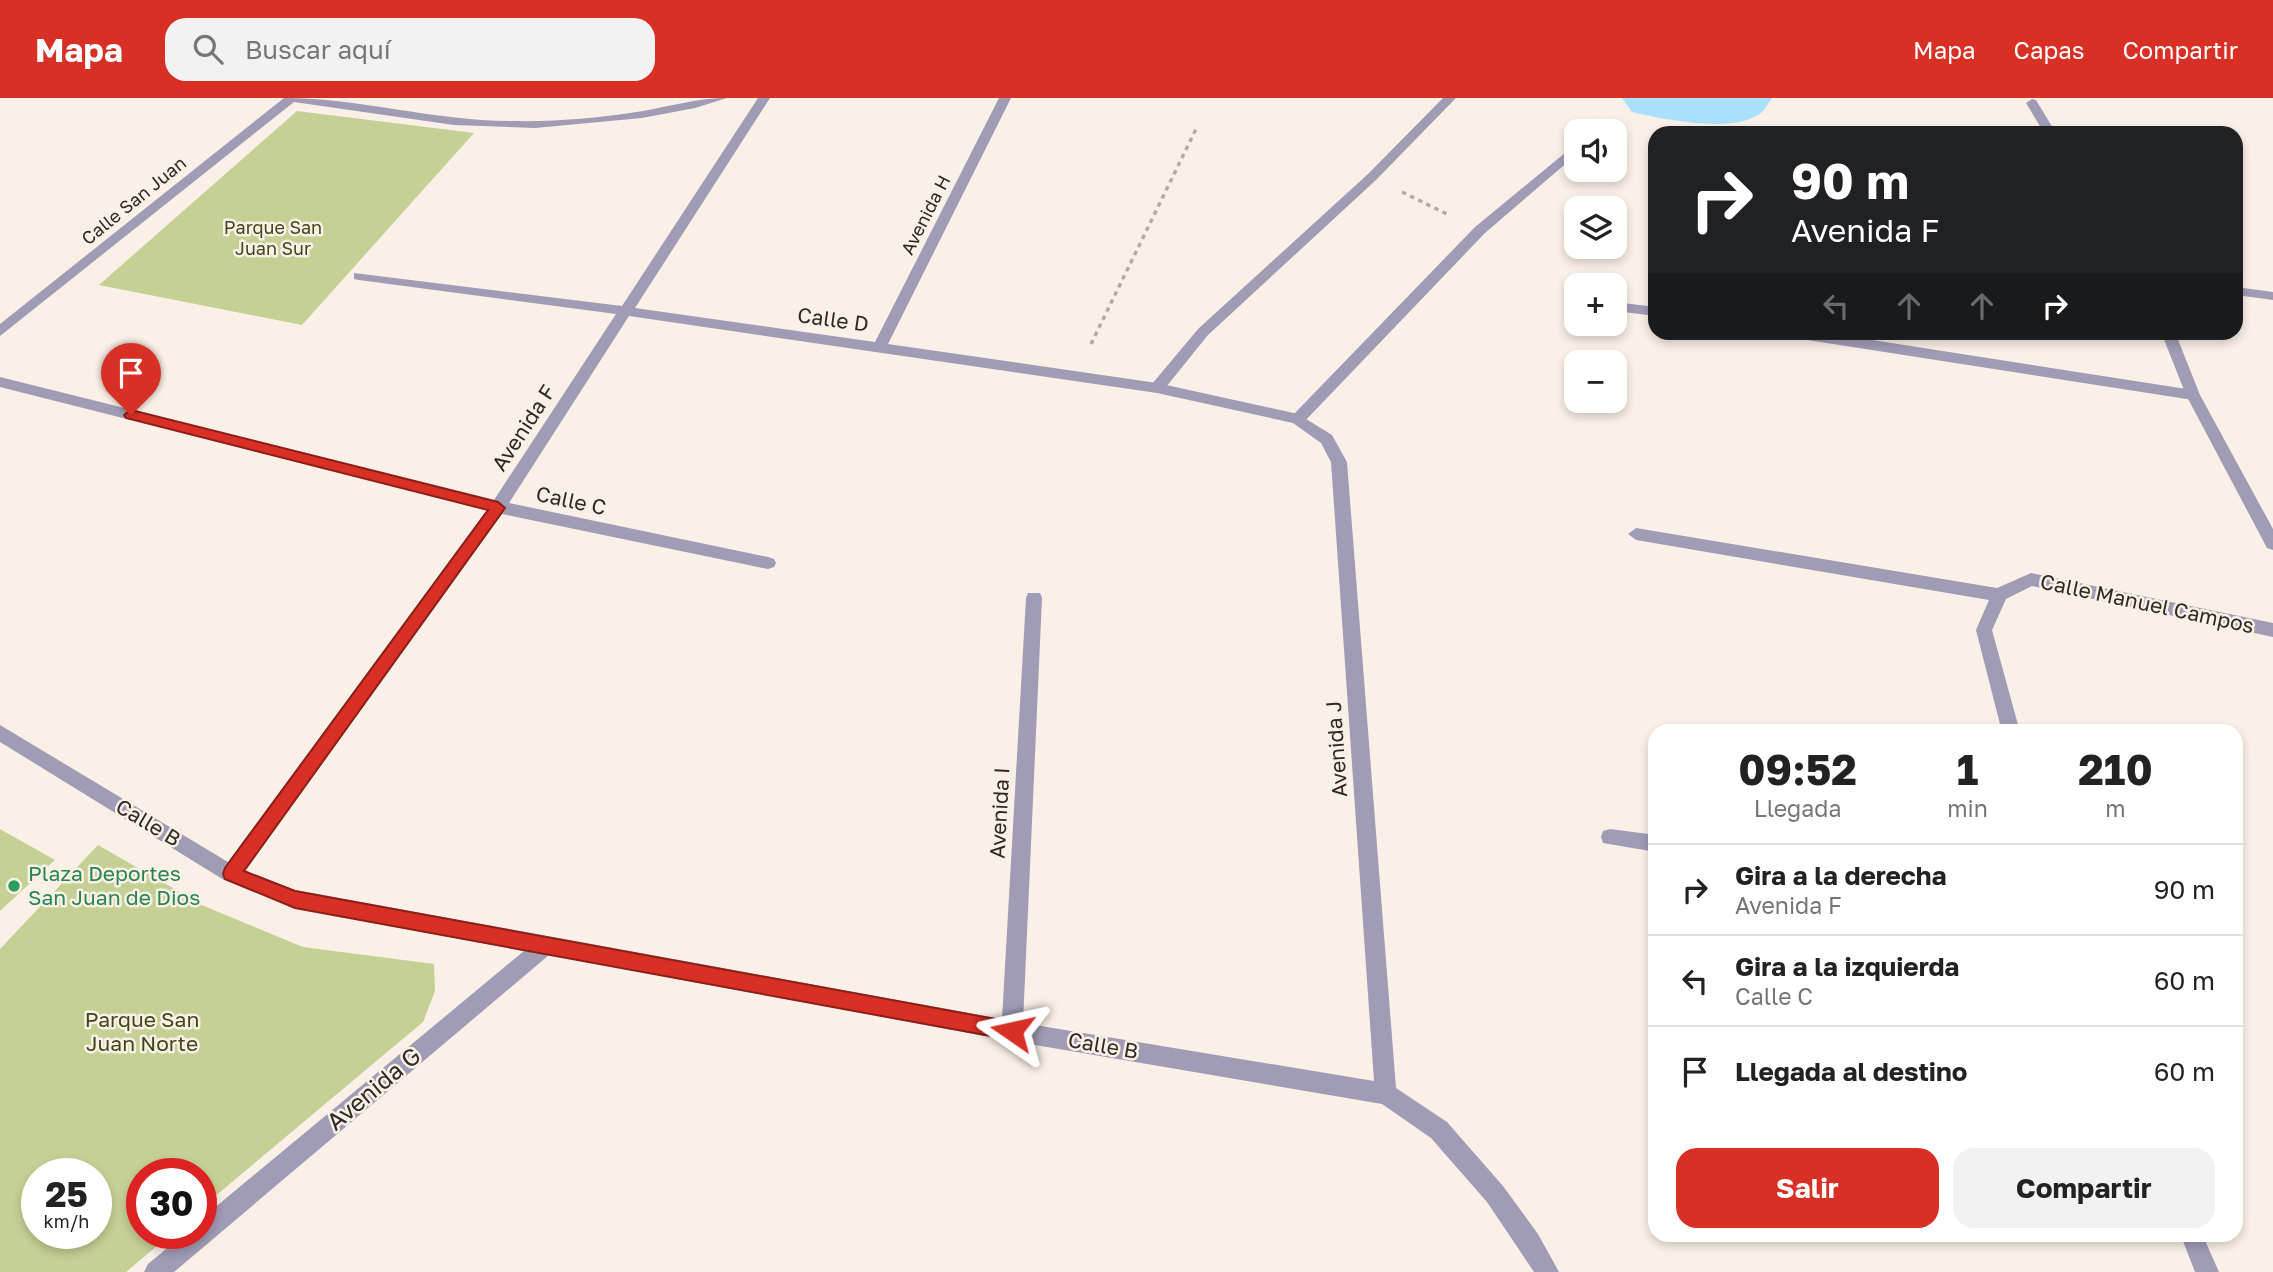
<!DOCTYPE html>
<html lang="es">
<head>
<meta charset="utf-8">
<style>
	:root { --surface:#fff; --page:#f2f2f2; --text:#222; --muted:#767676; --line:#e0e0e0; --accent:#d93025 }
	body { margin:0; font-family:"Golos Text",sans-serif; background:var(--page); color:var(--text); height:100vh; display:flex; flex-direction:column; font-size:26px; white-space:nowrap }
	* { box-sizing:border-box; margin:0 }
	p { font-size:23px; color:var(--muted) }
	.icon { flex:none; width:38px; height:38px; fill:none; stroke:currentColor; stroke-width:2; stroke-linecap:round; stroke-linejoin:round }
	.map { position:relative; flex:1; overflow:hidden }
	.panel { position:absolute; left:1648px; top:626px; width:595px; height:518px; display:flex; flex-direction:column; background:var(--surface); border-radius:21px; box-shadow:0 4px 10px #0003 }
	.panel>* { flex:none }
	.hud { position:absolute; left:1648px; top:28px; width:595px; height:214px; border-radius:21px; box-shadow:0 4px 10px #0003; background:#202124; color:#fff; overflow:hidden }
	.fabs { position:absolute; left:1564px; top:21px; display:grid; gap:14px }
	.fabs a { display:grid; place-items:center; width:63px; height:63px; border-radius:14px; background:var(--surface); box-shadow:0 4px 10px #0003; font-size:35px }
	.speed { position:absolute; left:21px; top:1060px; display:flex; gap:14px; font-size:35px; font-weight:700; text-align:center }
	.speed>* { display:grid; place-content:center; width:91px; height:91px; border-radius:50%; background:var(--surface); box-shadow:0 4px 10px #0003; line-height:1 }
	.speed small { font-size:18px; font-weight:400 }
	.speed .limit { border:10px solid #d22; background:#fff; color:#111 }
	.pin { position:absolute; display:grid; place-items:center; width:60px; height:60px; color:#fff; margin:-72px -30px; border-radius:50% 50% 50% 0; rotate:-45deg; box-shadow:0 0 7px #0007 }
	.pin .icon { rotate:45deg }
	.me { position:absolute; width:77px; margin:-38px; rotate:281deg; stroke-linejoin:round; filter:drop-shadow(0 0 5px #0008) }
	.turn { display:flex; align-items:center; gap:24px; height:147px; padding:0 28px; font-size:32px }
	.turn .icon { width:91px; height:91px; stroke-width:2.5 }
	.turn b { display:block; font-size:49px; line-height:60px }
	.lanes { display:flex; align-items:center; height:66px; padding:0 28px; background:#0003; justify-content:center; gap:35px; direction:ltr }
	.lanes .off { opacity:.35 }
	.eta { display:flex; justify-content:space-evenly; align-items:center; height:119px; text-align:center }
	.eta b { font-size:42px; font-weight:700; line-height:49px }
	.primary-button { display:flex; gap:14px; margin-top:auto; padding:14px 28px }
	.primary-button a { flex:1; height:80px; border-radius:21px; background:var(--accent); color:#fff; font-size:28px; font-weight:700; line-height:80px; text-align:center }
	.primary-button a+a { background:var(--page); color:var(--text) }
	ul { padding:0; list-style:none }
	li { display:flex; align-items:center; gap:21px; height:91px; padding:0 28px; border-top:2px solid var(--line) }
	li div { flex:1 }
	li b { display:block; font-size:26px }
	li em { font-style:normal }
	header { display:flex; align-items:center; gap:42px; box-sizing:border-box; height:98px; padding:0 35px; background:var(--accent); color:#fff }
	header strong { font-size:33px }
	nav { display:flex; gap:38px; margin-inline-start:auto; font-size:24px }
	.search { width:490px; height:63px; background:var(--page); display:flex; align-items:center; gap:18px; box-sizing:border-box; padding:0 24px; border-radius:21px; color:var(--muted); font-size:26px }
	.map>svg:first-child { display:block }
	.green { fill:#c5d095; fill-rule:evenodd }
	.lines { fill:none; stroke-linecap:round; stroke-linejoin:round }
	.river { fill:#a9e1fc; fill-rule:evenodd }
	.path { stroke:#b6aba2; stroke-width:3.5; stroke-dasharray:4.5 4.5; stroke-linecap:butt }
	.service { fill:#a09cb6; fill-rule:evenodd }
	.minor { fill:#a09cb6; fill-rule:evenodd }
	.route { fill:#d93025; stroke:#8d1f18; stroke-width:2 }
	.leisure-dot { fill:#2e9e5b; stroke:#fbf0e7; stroke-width:2.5 }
	.labels { text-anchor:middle; stroke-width:5; stroke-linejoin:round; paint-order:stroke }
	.far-street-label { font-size:18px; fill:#332820; stroke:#fbf0e7 }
	.far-park-label { font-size:18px; fill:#3f4617; stroke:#fbf0e7 }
	.street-label { font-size:21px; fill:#332820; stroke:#fbf0e7 }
	.leisure-label { font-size:21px; fill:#27864d; stroke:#fbf0e7; text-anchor:start }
	.park-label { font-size:21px; fill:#3f4617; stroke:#fbf0e7 }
	.near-street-label { font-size:24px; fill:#332820; stroke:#fbf0e7 }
</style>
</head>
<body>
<header>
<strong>Mapa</strong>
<div class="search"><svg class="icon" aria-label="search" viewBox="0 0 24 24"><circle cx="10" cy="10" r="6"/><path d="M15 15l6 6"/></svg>Buscar aquí</div>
<nav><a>Mapa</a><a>Capas</a><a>Compartir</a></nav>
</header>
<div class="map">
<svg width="2273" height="1174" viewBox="0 0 2273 1174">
	<rect width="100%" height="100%" fill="#fbf0e7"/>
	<g class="green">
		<path d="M297,13L474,35L302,227L99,187Z"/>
		<path d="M0,731L55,762L0,813Z"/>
		<path d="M98,747L204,808L303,849L434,866L435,893L423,924L201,1110V1076H142V1136H171L126,1174H0V851ZM37,1076H96V1136H37Z"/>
	</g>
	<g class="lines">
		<path class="river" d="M1622,0H1772C1769,4 1766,10 1762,14C1737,37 1662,21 1632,14Z"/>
		<g class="path">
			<path d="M1402,94L1447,116"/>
			<path d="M1091,246L1197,29"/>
		</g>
		<g class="service">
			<path d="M1443,0H1456L1376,82L1208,237L1162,294H1152L1150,290L1152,286L1198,231L1368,76Z"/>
			<path d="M1598,27L1602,28L1603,33H1589Z"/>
			<path d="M1577,45V56L1485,135L1303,325H1293L1291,321L1293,317L1475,129Z"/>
			<path d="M1615,204L1656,209V218L1615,213Z"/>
			<path d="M1781,234H1821L2193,292L2200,297L2193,302L1788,239Z"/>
		</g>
		<g class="minor">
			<path d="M284,0C360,0 434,23 511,23C555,24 599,20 643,13C671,8 698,0 727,0L695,10L642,20L535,30L454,27L294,4L0,238V226Z"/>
			<path d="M758,0H770L635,210L875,244L999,0H1011L888,246L1157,285L1298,316L1332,337L1347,364L1396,990L1447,1024L1503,1088L1538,1136L1559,1174H1534L1487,1104L1431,1040L1382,1006L1012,943L549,857L174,1174H144L148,1166L184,1136H201V1121L524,853L295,810L224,782L0,644V627L228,764L487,412L0,289V279L494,402L616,216L359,182L354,181V175L622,208ZM629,218L1157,295L1293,325L1321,345L1331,364L1374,983L1023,925L1042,500L1040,495H1028L1026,500L1002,921L295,792L245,773L502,416L768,471L774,469L776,465L774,461L768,459L509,405Z"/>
			<path d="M2032,1L2036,2L2056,35H2044L2026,5Z"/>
			<path d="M2236,189L2273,194V202L2236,197Z"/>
			<path d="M2161,234H2175L2200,297L2273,431V452L2267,450L2186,297Z"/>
			<path d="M1636,430L1997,490L2031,475L2273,525V539L2032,488L2006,501L1992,532L2020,634H2002L1976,532L1989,502L1636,442L1628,436Z"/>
			<path d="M1610,731L1656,737V754L1603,745L1601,739L1603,733Z"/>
			<path d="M2181,1138H2203L2219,1174H2195Z"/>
		</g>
	</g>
	<path class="route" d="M131,312L498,404L505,410L244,773L295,793L1012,924L1019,926L1022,933L1019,939L1012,942L295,810L225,781L223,776L225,770L488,412L126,320L124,317Z"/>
	<circle class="leisure-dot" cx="14" cy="788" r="7"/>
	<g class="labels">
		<g class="far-street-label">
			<text transform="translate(134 103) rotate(-39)" y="6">Calle San Juan</text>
			<text transform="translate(926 117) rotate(-63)" y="6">Avenida H</text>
		</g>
		<g class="far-park-label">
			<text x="273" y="136">Parque San<tspan x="273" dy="21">Juan Sur</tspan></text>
		</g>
		<g class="street-label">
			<text transform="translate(833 222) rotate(8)" y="7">Calle D</text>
			<text transform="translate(524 330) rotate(-57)" y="7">Avenida F</text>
			<text transform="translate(571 403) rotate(12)" y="7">Calle C</text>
			<text transform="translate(2147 506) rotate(12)" y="7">Calle Manuel Campos</text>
			<text transform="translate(1337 651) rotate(-94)" y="7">Avenida J</text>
			<text transform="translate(1000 715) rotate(-87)" y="7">Avenida I</text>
			<text transform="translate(148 725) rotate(31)" y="7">Calle B</text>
			<text transform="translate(1103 948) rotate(10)" y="7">Calle B</text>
		</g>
		<g class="leisure-label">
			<text x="28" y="783">Plaza Deportes<tspan x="28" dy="24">San Juan de Dios</tspan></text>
		</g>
		<g class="park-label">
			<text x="142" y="929">Parque San<tspan x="142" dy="24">Juan Norte</tspan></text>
		</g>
		<g class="near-street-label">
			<text transform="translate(374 991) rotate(-40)" y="8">Avenida G</text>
		</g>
	</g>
</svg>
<div class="fabs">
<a><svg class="icon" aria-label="sound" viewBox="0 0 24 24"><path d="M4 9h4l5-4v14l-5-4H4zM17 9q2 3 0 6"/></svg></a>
<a><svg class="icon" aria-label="layers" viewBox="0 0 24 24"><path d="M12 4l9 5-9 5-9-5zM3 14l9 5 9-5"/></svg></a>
<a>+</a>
<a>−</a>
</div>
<div class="speed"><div>25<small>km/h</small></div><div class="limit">30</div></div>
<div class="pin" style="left:131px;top:317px;background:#d93025"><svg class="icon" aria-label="arrive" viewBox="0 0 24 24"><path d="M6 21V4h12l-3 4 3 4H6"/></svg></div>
<svg class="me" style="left:1012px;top:933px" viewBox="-20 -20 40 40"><path d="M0-17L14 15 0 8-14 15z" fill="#d93025" stroke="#fff" stroke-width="4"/></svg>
<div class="hud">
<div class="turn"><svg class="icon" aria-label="right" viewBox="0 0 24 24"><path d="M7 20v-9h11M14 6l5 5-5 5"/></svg><div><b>90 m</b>Avenida F</div></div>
<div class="lanes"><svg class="icon off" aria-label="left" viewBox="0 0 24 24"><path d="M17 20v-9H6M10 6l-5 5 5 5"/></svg><svg class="icon off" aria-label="ahead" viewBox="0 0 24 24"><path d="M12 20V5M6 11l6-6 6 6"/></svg><svg class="icon off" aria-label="ahead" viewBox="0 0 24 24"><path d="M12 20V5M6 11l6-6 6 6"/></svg><svg class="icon" aria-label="right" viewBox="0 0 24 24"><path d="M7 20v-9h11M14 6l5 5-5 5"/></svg></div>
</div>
<section class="panel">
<div class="eta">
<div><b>09:52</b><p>Llegada</p></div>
<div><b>1</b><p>min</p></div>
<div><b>210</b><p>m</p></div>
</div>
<ul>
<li><svg class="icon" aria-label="right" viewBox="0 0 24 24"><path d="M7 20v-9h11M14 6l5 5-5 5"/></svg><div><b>Gira a la derecha</b><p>Avenida F</p></div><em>90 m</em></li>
<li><svg class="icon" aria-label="left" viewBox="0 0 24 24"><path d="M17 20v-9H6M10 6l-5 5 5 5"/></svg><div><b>Gira a la izquierda</b><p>Calle C</p></div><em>60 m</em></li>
<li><svg class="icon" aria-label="arrive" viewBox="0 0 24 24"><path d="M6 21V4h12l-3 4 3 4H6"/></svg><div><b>Llegada al destino</b></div><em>60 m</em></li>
</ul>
<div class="primary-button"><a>Salir</a><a>Compartir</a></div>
</section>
</div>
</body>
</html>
